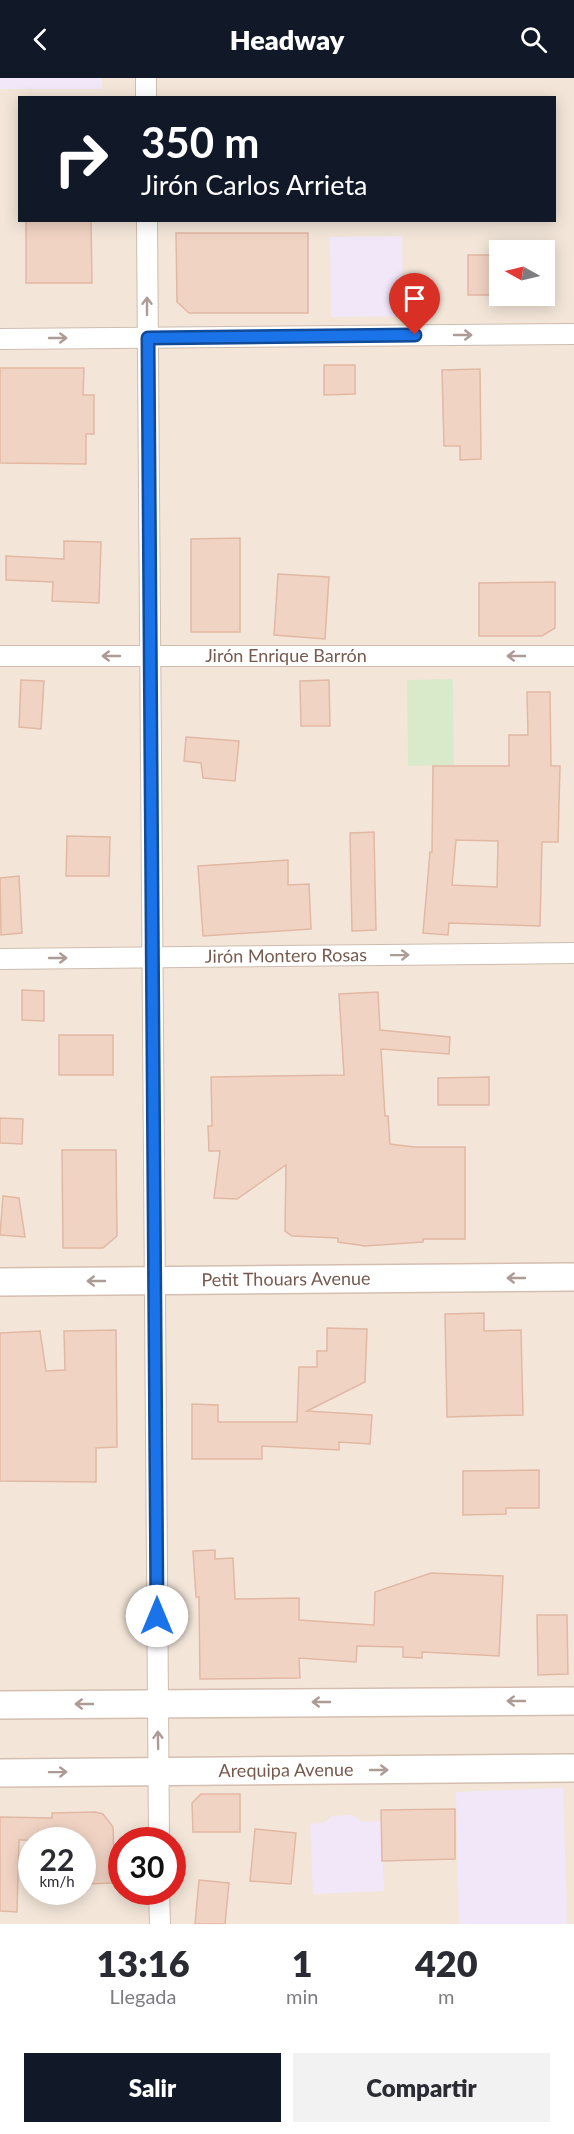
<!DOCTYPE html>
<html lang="es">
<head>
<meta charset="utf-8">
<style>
	:root { --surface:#fff; --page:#f2f2f3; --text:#2b2b33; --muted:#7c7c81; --accent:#111827 }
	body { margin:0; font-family:Lato,sans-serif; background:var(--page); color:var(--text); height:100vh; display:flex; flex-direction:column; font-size:22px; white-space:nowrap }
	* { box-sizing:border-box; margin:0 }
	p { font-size:20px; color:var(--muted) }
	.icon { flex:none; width:33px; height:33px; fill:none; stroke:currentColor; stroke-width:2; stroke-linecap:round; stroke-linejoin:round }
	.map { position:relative; height:1846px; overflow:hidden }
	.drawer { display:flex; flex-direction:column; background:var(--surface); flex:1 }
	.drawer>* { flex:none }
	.hud { position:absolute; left:18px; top:18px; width:538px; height:126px; border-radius:0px; box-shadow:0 3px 15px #0003; background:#111827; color:#fff; overflow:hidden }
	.needle { width:39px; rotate:278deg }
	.controls { position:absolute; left:489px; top:162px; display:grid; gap:12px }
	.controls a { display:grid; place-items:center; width:66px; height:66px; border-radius:0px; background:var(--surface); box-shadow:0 3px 15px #0003; font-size:30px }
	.speed { position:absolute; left:18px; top:1749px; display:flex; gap:12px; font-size:30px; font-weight:700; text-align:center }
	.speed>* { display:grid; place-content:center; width:78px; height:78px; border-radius:50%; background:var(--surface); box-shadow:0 3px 15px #0003; line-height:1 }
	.speed small { font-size:15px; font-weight:400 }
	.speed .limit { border:9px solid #d22; background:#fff; color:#111 }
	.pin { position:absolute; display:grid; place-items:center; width:51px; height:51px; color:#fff; margin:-62px -26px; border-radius:50% 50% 50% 0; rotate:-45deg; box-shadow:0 0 6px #0007 }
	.pin .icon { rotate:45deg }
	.me { position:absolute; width:66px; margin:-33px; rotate:0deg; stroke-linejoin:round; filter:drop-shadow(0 0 4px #0008) }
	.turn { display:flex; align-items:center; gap:21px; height:126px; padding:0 24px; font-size:27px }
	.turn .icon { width:78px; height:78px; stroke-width:2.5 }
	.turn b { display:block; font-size:42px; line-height:51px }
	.eta { display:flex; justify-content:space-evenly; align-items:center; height:102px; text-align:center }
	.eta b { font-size:36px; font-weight:800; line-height:42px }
	.cta { display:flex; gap:12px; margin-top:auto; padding:12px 24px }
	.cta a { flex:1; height:69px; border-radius:0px; background:var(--accent); color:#fff; font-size:24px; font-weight:800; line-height:69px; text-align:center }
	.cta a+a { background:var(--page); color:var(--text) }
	header { display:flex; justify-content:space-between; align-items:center; height:78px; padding:0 24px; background:var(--accent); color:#fff; font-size:27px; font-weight:800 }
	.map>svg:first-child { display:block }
	.residential { fill:#f3e6d9; fill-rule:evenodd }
	.education { fill:#f1e7f9 }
	.green { fill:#d8eac9 }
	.building { fill:#f0d3c3; stroke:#e2b8a4; stroke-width:1.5; fill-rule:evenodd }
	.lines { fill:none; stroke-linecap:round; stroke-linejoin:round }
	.street-casing { stroke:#cebcb0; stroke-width:22 }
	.secondary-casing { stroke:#d4beb0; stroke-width:30 }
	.street { stroke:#fff; stroke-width:20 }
	.secondary { stroke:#fff; stroke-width:27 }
	.oneway { stroke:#ad9c95 }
	.route-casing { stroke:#114b97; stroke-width:15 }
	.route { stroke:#1a73e8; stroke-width:10 }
	.labels { text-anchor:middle; stroke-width:4.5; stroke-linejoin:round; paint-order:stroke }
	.street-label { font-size:18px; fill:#775a4e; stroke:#fef8f1 }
</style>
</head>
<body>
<header><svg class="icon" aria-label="back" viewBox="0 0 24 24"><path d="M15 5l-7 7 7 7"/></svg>Headway<svg class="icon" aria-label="search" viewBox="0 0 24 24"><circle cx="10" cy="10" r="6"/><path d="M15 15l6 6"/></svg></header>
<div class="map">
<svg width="574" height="1846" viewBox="0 0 574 1846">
	<rect width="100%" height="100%" fill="#fcf4eb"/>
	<path class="residential" d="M0,0H574V1846H0ZM20,20H555V142H20ZM500,172H544V218H500ZM32,1762H82V1814H32ZM122,1762H172V1814H122Z"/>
	<g class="education">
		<rect x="0" y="0" width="102" height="11"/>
		<path d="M402,158L403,238L331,239L330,159Z"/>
		<path d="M563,1710L567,1846H459L456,1714Z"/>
		<path d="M352,1737L362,1744L381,1743L384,1813L313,1816L310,1746L324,1745L332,1738Z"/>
	</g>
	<path class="green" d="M453,601L454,687L408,688L407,602Z"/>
	<g class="building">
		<path d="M26,142H91L92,205H26Z"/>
		<path d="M176,155H308V235H189L177,224Z"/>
		<rect x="468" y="177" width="32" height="40"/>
		<path d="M324,287H355V316L324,317Z"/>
		<path d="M0,290H84L83,317H94V356H86V386L0,385Z"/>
		<path d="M480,291L481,381L460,382V368H444L442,292Z"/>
		<path d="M240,460V554H191V461Z"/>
		<path d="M64,463L101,464L99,525L52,523L53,504L6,502V478L64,481Z"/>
		<path d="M278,496L329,499L325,561L274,557Z"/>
		<path d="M555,504V550L542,558H479V505Z"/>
		<path d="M21,602L44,603L41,651L19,649Z"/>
		<path d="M329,602L330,648H301L300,603Z"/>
		<path d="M527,614H550L551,688H560L558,764H542L540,848L449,845L448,857L423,855L430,774H432L433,688H509V657H528ZM456,762L498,763L497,809L452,807Z"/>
		<path d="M186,659L239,663L235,703L203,700L201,685L184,683Z"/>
		<path d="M374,754L376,852L352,853L350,755Z"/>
		<path d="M67,758L110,759L109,798H66Z"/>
		<path d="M288,782V807L309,806L311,851L203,858L198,788Z"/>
		<path d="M19,798L22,855L1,857L0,800Z"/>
		<path d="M22,912L44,913V943L22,942Z"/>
		<path d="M378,914L380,952L450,959L449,976L381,971L385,1038H388L390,1066L414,1069H465V1161H423V1164L365,1168L338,1164V1160L292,1158L285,1153L286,1087L237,1121L214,1120L220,1073H209L208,1048H212L211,999L344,997L339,916Z"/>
		<rect x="59" y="957" width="54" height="40"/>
		<path d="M489,999V1027H438V1000Z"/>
		<path d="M0,1040L23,1041L22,1066L0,1065Z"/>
		<path d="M62,1072H116L117,1158L103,1170H63Z"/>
		<path d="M3,1118L19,1120L25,1159L0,1157Z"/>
		<path d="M484,1235V1253L521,1252L523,1337L447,1339L445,1236Z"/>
		<path d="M327,1250L367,1251L365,1304L307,1333L372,1337L370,1366L339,1364V1372L262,1368V1381H192V1326L218,1327V1344H297L299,1289H317V1273H327Z"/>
		<path d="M116,1252L117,1369L96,1370V1404L0,1403V1255L40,1253L46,1293L65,1292L64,1253Z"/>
		<path d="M539,1392V1430H506V1436L463,1437V1393Z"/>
		<path d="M215,1472V1481L233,1480L235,1521L299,1520V1542L374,1547L375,1514L431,1495L503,1498L499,1578L422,1574V1580L403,1579V1569L357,1568L356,1584L299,1580L300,1600L200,1601L199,1519H196L193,1473Z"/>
		<path d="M537,1537H567L568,1596L538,1597Z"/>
		<path d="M201,1716H240V1754H193L192,1725Z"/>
		<path d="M455,1731V1781L382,1783L381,1732Z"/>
		<path d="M95,1734L103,1736L113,1749L115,1805L82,1806V1762H19L17,1834L0,1833V1739L52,1740V1735Z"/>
		<path d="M255,1751L296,1755L291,1806L250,1803Z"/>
		<path d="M199,1802L229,1805L225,1846H195Z"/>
	</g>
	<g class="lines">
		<g class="street-casing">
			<g id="street">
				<path d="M146,0V20"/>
				<path d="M147,142L159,1762"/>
				<path d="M0,261L574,256"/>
				<path id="s1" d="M0,578H574"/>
				<path id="s2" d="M0,881L574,875"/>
				<path d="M159,1814L160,1846"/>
			</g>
		</g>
		<g class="secondary-casing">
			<g id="secondary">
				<path id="s3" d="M0,1204L574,1199"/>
				<path d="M0,1627L574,1623"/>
				<path id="s4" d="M0,1695L574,1690"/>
			</g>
		</g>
		<use href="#street" class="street"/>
		<use href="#secondary" class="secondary"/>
	</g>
	<defs><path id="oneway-shaft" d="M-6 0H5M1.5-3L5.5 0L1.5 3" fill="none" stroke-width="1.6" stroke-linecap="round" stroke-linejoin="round" transform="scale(1.5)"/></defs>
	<g class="oneway">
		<use href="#oneway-shaft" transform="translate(147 228) rotate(-90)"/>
		<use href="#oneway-shaft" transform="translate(463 257)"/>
		<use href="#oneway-shaft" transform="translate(58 260)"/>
		<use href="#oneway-shaft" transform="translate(111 578) rotate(-180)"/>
		<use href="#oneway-shaft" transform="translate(516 578) rotate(-180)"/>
		<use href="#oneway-shaft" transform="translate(400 877) rotate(-1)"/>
		<use href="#oneway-shaft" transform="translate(58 880)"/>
		<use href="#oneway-shaft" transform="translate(516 1200) rotate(180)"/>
		<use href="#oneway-shaft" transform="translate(96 1203) rotate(180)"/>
		<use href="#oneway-shaft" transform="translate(516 1623) rotate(180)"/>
		<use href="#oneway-shaft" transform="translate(321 1624) rotate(180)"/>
		<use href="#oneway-shaft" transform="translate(84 1626) rotate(180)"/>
		<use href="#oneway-shaft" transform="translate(158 1662) rotate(-91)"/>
		<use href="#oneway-shaft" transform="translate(379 1692)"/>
		<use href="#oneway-shaft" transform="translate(58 1694) rotate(-1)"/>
	</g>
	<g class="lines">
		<g class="route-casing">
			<path id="route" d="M157,1538L148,260L415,257"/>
		</g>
		<use href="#route" class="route"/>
	</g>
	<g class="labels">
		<g class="street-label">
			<text dy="6" stroke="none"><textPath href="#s1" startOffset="286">Jirón Enrique Barrón</textPath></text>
			<text dy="6" stroke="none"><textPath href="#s2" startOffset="286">Jirón Montero Rosas</textPath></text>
			<text dy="6" stroke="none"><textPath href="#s3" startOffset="286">Petit Thouars Avenue</textPath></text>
			<text dy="6" stroke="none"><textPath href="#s4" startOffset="286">Arequipa Avenue</textPath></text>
		</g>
	</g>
</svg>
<div class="controls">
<a><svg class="needle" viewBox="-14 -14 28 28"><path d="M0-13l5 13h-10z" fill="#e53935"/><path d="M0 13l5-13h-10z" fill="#7c7c81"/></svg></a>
</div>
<div class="speed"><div>22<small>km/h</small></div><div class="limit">30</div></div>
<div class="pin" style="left:415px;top:257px;background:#d93025"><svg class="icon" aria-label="arrive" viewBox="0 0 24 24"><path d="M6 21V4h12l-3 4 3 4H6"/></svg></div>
<svg class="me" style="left:157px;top:1538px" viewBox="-20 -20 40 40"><circle r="19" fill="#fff"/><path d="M0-13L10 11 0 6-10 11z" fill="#1a73e8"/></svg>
<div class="hud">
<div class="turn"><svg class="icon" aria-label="right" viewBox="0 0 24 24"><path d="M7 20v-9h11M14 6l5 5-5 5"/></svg><div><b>350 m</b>Jirón Carlos Arrieta</div></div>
</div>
</div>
<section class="drawer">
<div class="eta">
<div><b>13:16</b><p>Llegada</p></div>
<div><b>1</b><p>min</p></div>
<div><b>420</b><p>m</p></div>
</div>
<div class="cta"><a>Salir</a><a>Compartir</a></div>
</section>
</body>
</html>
